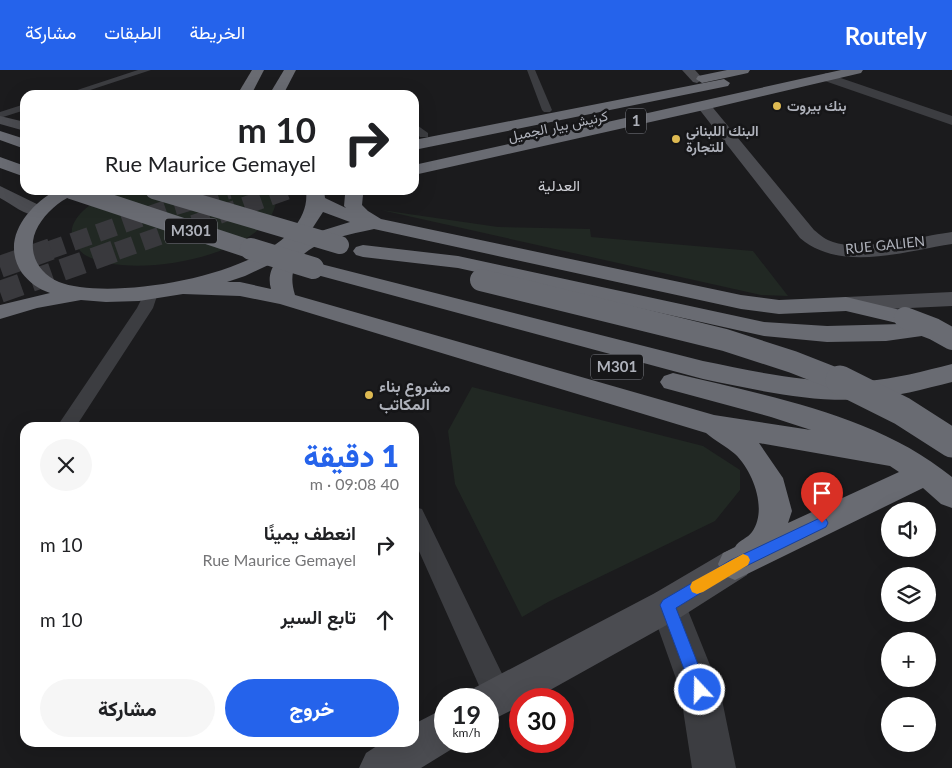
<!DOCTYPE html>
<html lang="ar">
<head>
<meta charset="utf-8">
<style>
	:root { --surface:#fff; --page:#f6f6f6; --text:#202124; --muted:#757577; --accent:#2563eb }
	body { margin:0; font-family:Lato,Vazirmatn,sans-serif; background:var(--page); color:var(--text); direction:rtl; height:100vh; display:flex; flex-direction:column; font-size:19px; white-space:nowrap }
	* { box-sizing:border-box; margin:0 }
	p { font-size:16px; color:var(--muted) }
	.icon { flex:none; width:28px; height:28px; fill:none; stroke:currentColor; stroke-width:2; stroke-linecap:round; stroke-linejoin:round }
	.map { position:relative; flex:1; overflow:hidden; direction:ltr }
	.panel { position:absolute; left:20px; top:352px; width:399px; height:325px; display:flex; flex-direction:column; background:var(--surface); border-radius:15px; box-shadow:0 5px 20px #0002; direction:rtl }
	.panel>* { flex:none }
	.hud { position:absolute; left:20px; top:20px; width:399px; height:105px; border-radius:15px; box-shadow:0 5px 20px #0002; direction:rtl; background:#fff; color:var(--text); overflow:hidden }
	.fabs { position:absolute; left:881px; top:432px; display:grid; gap:10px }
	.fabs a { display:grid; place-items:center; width:55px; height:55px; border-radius:50%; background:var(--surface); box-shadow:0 5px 20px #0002; font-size:25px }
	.speed { position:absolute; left:434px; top:618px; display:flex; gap:10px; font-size:25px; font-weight:700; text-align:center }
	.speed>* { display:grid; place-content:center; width:65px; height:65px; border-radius:50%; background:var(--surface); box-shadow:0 5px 20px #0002; line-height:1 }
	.speed small { font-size:12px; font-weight:400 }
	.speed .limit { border:8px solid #d22; background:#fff; color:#111 }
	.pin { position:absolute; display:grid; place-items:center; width:42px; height:42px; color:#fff; margin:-51px -21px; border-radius:50% 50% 50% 0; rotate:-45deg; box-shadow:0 0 5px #0007 }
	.pin .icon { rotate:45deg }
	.me { position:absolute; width:55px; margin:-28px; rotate:339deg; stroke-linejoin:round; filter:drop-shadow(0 0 4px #0008) }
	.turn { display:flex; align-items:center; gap:18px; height:105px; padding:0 20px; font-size:22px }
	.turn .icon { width:65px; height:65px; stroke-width:2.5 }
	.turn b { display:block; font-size:35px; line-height:42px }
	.round { display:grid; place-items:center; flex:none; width:52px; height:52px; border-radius:26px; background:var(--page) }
	.head { display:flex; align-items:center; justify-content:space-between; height:85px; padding:0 20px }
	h1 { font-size:30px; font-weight:800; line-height:38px; color:var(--accent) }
	.cta { display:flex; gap:10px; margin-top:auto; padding:10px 20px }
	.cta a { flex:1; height:58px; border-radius:30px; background:var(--accent); color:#fff; font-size:20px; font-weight:800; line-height:58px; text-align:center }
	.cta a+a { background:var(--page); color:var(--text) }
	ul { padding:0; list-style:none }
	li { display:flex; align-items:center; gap:15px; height:75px; padding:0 20px }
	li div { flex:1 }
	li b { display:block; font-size:19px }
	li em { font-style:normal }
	header { display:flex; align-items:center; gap:30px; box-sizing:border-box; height:70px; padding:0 25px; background:var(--accent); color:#fff }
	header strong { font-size:24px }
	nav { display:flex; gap:28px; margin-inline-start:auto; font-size:18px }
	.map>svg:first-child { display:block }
	.green { fill:#212823 }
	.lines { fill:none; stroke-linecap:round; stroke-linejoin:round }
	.highway-tunnel-far1 { stroke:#39393d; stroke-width:18; stroke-dasharray:18 9; stroke-linecap:butt }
	.highway-tunnel { stroke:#39393d; stroke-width:22; stroke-dasharray:22 11; stroke-linecap:butt }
	.lane { fill:#3c3d41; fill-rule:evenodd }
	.street { fill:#3c3d41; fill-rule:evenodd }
	.secondary { fill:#4b4c51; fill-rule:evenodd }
	.highway { fill:#696b72; fill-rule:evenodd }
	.highway-bridge-far2 { stroke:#696b72; stroke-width:18 }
	.highway-bridge-far1 { stroke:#696b72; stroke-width:22 }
	.highway-bridge { stroke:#696b72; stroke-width:29 }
	.route { fill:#2563eb; stroke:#184099 }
	.slow { fill:#f59e0b }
	.poi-dot { fill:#deba52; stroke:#161618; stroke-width:2 }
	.labels { text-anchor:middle; stroke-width:5; stroke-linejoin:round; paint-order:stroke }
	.far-poi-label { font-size:14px; font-weight:bold; fill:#afb2bb; stroke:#161618; text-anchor:start }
	.far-street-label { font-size:14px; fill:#afb2bb; stroke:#161618 }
	.shield { fill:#161618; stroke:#81838a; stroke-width:1 }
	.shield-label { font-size:15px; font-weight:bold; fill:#afb2bb }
	.far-neighbourhood-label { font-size:15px; fill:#d0d1d7; stroke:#161618 }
	.poi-label { font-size:16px; font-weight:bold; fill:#afb2bb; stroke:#161618; text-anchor:start }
</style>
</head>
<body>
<header>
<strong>Routely</strong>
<nav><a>الخريطة</a><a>الطبقات</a><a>مشاركة</a></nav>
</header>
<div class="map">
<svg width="952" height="698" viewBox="0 0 952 698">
	<rect width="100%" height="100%" fill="#1b1b1d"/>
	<g class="green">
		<path d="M117,120H272C278,128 276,136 272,144C247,189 127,210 85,185C80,182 76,175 72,171C72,166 71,159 73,155C80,138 102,127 117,120Z"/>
		<path d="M381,140L498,157L590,159L591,167L753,181L788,226L761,225Z"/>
		<path d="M472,317L703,376L740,400V420L715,451L548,532L522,547L455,414L448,361Z"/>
	</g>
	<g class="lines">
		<g class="highway-tunnel-far1">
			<path d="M47,181L172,137L229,120"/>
			<path d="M117,181L289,120"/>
		</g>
		<g class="highway-tunnel">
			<path d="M0,197L51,179"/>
			<path d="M0,222L121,179"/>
		</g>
		<g class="lane">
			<path d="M138,0H151L75,25H62Z"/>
			<path d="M527,0H535L552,40L550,42H544L542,40Z"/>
			<path d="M25,34V40L0,48V42Z"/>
			<path d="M414,53L428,63V67H420L414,61Z"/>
			<path d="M151,219L156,220L158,223L153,238L75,358H56L137,238L146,220Z"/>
			<path d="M414,437L422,439L508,616L512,626L508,636L498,640L488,636V629H485L414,470Z"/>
		</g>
		<g class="street">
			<path d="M826,3L952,46V55L822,10L820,7Z"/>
			<path d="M668,518L681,523L720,620L736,698H692L680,620L650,535L655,523Z"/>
		</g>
		<g class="secondary">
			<path d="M682,0H695L703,9L697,13L693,12Z"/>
			<path d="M704,32L709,33L814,160C820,165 826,170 833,172C861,182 922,166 952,162V174C905,181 841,203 800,168L699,39L697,36Z"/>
			<path d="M0,46L25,52V61L0,54Z"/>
			<path d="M0,116L43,137L46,141L43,145C29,149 13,135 0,128Z"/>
			<path d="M952,222V236L846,241L838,239L835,234L838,229L846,227Z"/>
			<path d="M735,478L747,483L752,494L747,505L681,547L534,629H520V636L488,652V629H469L474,618L655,523L723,483Z"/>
			<path d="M445,638V671H461L460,674L421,698H359L366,683L383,672H414V654Z"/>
		</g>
		<g class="highway">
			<path d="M252,0H264L251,25H237Z"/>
			<path d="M284,0H296L283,25H269Z"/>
			<path d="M727,0H750L748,3L702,13L696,9L698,6Z"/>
			<path d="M841,0H863L861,3L704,40L414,105V95Z"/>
			<path d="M724,9L730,13L728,16L414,80V70Z"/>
			<path d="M0,61L25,69V79L0,70Z"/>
			<path d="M0,87L25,96V107L0,98Z"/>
			<path d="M56,120H77C73,125 67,128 62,131C50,139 38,152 34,166C29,186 40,204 59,212C114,234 316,201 306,120H324L325,128L346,138L344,136L345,125L349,120H367L363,125L362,135L368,141L381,149L741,225L779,230L846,227L913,243L917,248L913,253L929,255L933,260L929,265L886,271L827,272L764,266L458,198L363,187L356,185L353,181L356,177L363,175L458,186L764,252L827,256L901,254L846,241L779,244L741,239L374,159C339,167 279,175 295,225L714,345L811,360L771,347L664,318L660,312L664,306L673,303C767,326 875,344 952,407V438L941,434L923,418L735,510L723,505L718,494L723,483L735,477C739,470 748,468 752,462C768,440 753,401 735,384C726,376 715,371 706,363L280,234L240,226L183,224L139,231L106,232L81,230L37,238L0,249V235L50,223C38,219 29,212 22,203C0,170 27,137 56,120ZM323,142L350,152L308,165ZM277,191C270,199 268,209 271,219L240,212H227L245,206ZM759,373L890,396L899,402L788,453L792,441L783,408Z"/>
			<path d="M313,192L703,291C757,302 811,314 866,311C895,309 924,301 952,294V312C924,319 895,327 866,329C811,333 757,320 703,309L306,202L303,198L306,194Z"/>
		</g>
		<g class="highway-bridge-far2">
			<path d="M71,120L255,181"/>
			<path d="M154,120L340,175"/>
		</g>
		<g class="highway-bridge-far1">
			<path d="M251,179L313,198"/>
			<path d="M481,210L725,270L793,292L844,312"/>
			<path d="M905,248L934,259L952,269"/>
		</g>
		<path class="highway-bridge" d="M840,310L902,341L952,373"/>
	</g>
	<path class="route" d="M822,447L826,449L828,453L826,457L740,499L676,538L708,620L705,626L700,628L694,626L660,535L663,530L731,490Z"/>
	<path class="slow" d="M743,484L748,486L750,490L748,495L703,522L697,524L692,522L690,517L692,512Z"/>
	<g class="poi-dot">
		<circle cx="777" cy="36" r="5"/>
		<circle cx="676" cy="69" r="5"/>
		<circle cx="369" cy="325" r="5"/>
	</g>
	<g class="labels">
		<g class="far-poi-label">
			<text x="787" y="41">بنك بيروت</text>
			<text x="686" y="66">البنك اللبناني<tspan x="686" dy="16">للتجارة</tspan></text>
		</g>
		<g class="far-street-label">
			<text transform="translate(558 56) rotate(-12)" y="5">كرنيش بيار الجميل</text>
			<text transform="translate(885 175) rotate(-6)" y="5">RUE GALIEN</text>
		</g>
		<g class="shield">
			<rect x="626" y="38.5" width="20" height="25" rx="4"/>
			<rect x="165" y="148.5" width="52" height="25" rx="4"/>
			<rect x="591" y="284.5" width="52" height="25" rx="4"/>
		</g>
		<g class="shield-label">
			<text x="636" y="56">1</text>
			<text x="191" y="166">M301</text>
			<text x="617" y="302">M301</text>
		</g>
		<g class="far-neighbourhood-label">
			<text x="559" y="121">العدلية</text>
		</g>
		<g class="poi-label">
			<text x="379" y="322">مشروع بناء<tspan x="379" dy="18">المكاتب</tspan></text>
		</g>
	</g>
</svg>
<div class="fabs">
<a><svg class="icon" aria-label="sound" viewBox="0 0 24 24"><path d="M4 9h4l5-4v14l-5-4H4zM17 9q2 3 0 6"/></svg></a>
<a><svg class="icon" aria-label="layers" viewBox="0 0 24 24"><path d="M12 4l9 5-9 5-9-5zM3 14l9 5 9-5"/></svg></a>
<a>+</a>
<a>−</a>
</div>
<div class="speed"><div>19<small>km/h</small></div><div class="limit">30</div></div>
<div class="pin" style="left:822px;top:453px;background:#d93025"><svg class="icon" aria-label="arrive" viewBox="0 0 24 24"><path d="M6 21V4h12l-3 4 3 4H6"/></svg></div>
<svg class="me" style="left:700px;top:620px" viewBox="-20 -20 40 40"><circle r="17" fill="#2563eb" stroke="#fff" stroke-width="3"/><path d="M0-11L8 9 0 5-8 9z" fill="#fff"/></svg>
<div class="hud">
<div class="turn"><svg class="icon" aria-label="right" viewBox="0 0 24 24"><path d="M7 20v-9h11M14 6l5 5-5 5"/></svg><div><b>10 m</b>Rue Maurice Gemayel</div></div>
</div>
<section class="panel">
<div class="head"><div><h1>1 دقيقة</h1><p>40 m · 09:08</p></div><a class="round"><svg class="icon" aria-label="close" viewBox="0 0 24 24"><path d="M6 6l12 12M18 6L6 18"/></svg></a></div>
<ul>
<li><svg class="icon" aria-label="right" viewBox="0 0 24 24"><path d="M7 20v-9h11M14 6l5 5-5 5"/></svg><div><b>انعطف يمينًا</b><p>Rue Maurice Gemayel</p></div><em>10 m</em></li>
<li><svg class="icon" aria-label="ahead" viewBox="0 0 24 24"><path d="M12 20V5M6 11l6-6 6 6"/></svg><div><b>تابع السير</b></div><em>10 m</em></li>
</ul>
<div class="cta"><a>خروج</a><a>مشاركة</a></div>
</section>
</div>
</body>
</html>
